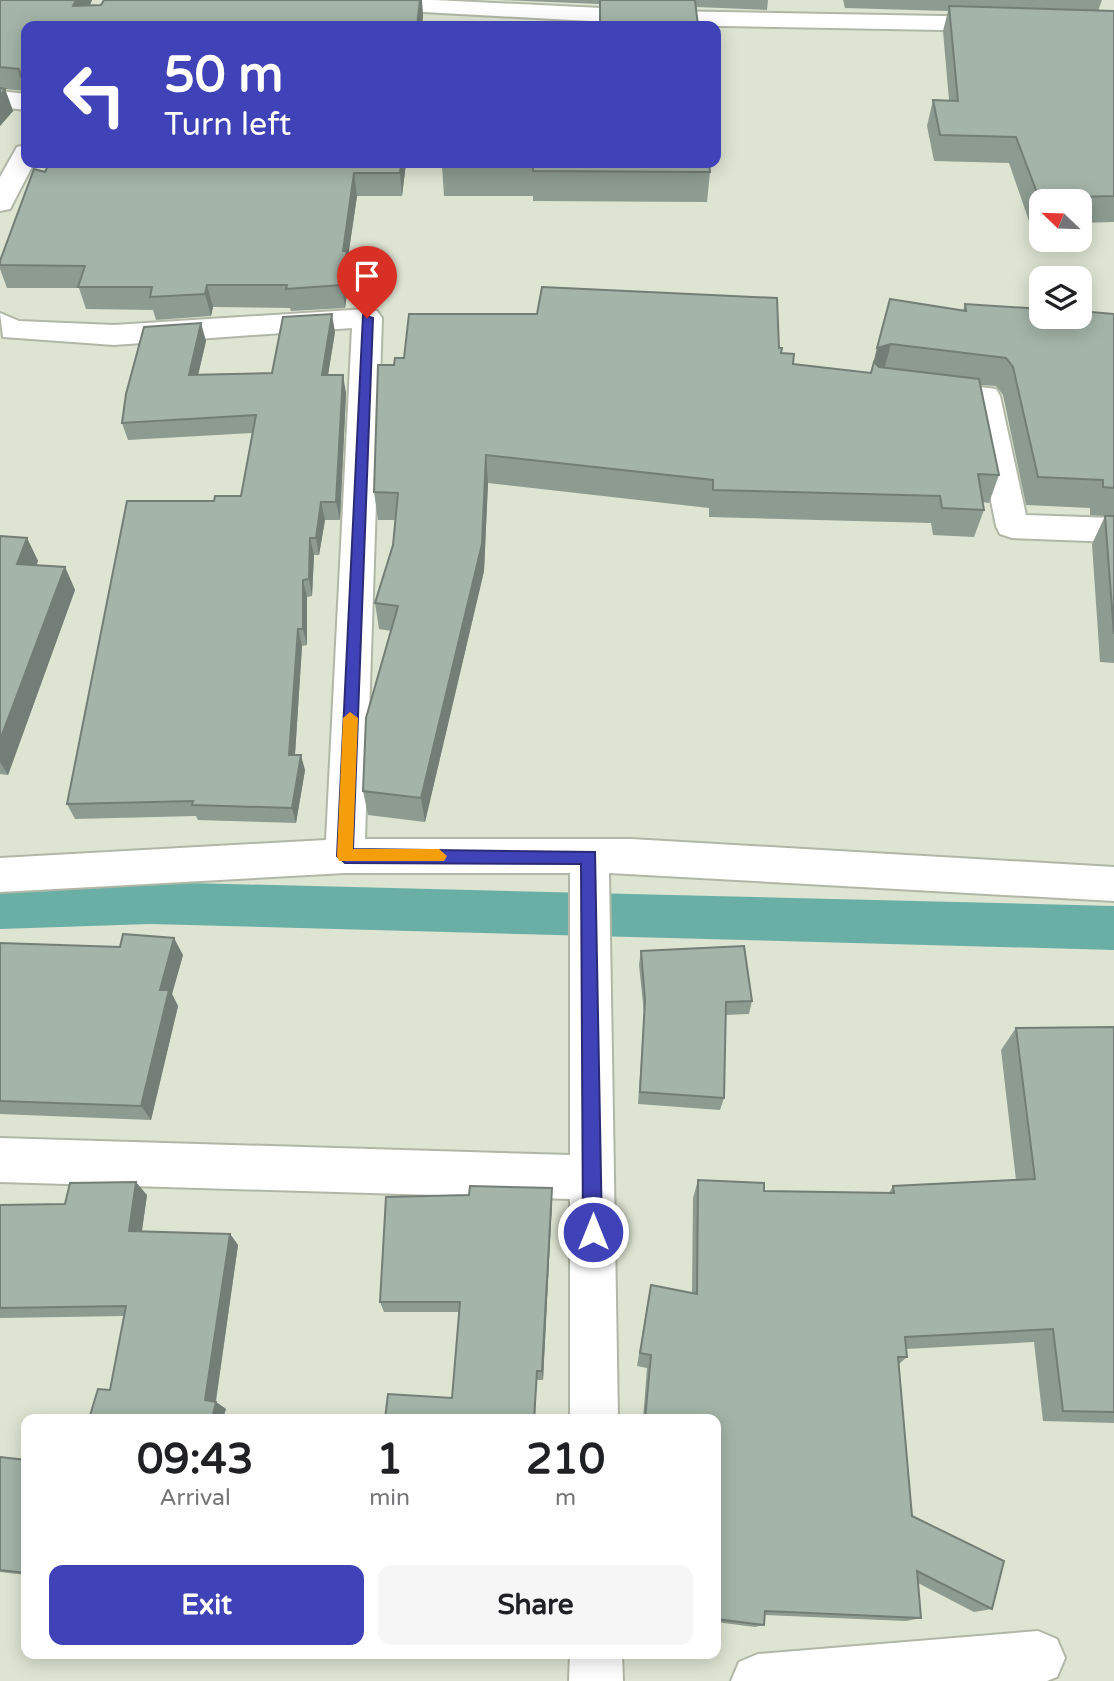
<!DOCTYPE html>
<html lang="en">
<head>
<meta charset="utf-8">
<style>
	:root { --surface:#fff; --page:#f6f6f6; --text:#202124; --muted:#757577; --accent:#4042b7 }
	body { margin:0; font-family:"Varela Round",sans-serif; background:var(--page); color:var(--text); height:100vh; display:flex; flex-direction:column; font-size:26px; white-space:nowrap }
	* { box-sizing:border-box; margin:0 }
	p { font-size:23px; color:var(--muted) }
	.icon { flex:none; width:38px; height:38px; fill:none; stroke:currentColor; stroke-width:2; stroke-linecap:round; stroke-linejoin:round }
	.map { position:relative; flex:1; overflow:hidden }
	.details { position:absolute; left:21px; top:1414px; width:700px; height:245px; display:flex; flex-direction:column; background:var(--surface); border-radius:14px; box-shadow:0 4px 18px #0003 }
	.details>* { flex:none }
	.banner { position:absolute; left:21px; top:21px; width:700px; height:147px; border-radius:14px; box-shadow:0 4px 18px #0003; background:#4042b7; color:#fff; overflow:hidden }
	.needle { width:46px; rotate:293deg }
	.buttons { position:absolute; left:1029px; top:189px; display:grid; gap:14px }
	.buttons a { display:grid; place-items:center; width:63px; height:63px; border-radius:14px; background:var(--surface); box-shadow:0 4px 18px #0003; font-size:35px }
	.pin { position:absolute; display:grid; place-items:center; width:60px; height:60px; color:#fff; margin:-72px -30px; border-radius:50% 50% 50% 0; rotate:-45deg; box-shadow:0 0 7px #0007 }
	.pin .icon { rotate:45deg }
	.me { position:absolute; width:77px; margin:-38px; rotate:0deg; stroke-linejoin:round; filter:drop-shadow(0 0 5px #0008) }
	.turn { display:flex; align-items:center; gap:24px; height:147px; padding:0 28px; font-size:32px }
	.turn .icon { width:91px; height:91px; stroke-width:2.5 }
	.turn b { display:block; font-size:49px; line-height:60px }
	.eta { display:flex; justify-content:space-evenly; align-items:center; height:119px; text-align:center }
	.eta b { font-size:42px; font-weight:700; line-height:49px }
	.button { display:flex; gap:14px; margin-top:auto; padding:14px 28px }
	.button a { flex:1; height:80px; border-radius:14px; background:var(--accent); color:#fff; font-size:28px; font-weight:700; line-height:80px; text-align:center }
	.button a+a { background:var(--page); color:var(--text) }
	.map>svg:first-child { display:block }
	.lines { fill:none; stroke-linecap:round; stroke-linejoin:round }
	.canal { fill:#6aafa5; fill-rule:evenodd }
	.street-casing { stroke:#b1b7a6; stroke-width:4 }
	.street { fill:#fff; fill-rule:evenodd }
	.wall { fill:#8d9b90 }
	.shaded-wall { fill:#737e76 }
	.building { fill:#a4b4a8; stroke:#737e76; stroke-width:2 }
	.route { fill:#4042b7; stroke:#2a2b77; stroke-width:2 }
	.slow { fill:#f59e0b }
</style>
</head>
<body>
<div class="map">
<svg width="1114" height="1681" viewBox="0 0 1114 1681">
	<rect width="100%" height="100%" fill="#dee4d2"/>
	<g class="lines">
		<path class="canal" d="M150,882L1114,906V950L150,924L0,929V887Z"/>
		<g class="street-casing">
			<g id="street">
				<path d="M319,0H434L663,11L997,17L1005,19L1009,24L1005,29L997,31L663,25L331,7L323,5Z"/>
				<path d="M0,91L26,94V110L0,107Z"/>
				<path d="M26,145V163H34L10,209L0,211V177L17,147Z"/>
				<path d="M367,309L377,311L382,318L365,839H631L1114,867V901L609,873L618,1419H570V1199L0,1182V1138L570,1155V873H345L0,892V858L326,840L352,328L114,345L3,337L0,313L19,321L114,325Z"/>
				<path d="M932,381L996,389L1000,396L1026,515L1114,518V542L1012,538L1000,534L996,526L972,405L921,398L917,391L921,384Z"/>
				<path d="M1038,1631L1057,1639L1065,1658L1057,1677L1047,1681H731L739,1662L758,1654Z"/>
				<path d="M570,1654H622L623,1681H569Z"/>
			</g>
		</g>
		<use href="#street" class="street"/>
	</g>
	<g class="wall">
		<path d="M0,0H92L90,5L423,15L422,26H26V93V91L5,89L13,111L0,126Z"/>
		<path d="M499,0H768L767,10L696,7L698,26H599V4Z"/>
		<path d="M843,0H1102L1098,11H1114V222L1080,223V201H1041V224H1030L1009,163L934,161L927,126L933,100H949L943,31L948,11L845,8Z"/>
		<path d="M406,163L402,196H357L348,257L350,273L345,308L291,311L290,308L213,307L211,316L156,320L153,310L86,309L79,288H7L0,269V261L45,172Z"/>
		<path d="M443,163L710,172L707,202L533,201V196H444L442,166Z"/>
		<path d="M890,299L963,311L965,304L1114,314V663L1100,662L1092,544L1105,516L1090,515V508L1026,505L1003,395L996,386L980,385L999,475L989,503L982,502L984,510L974,537L933,535L931,523L709,517V508L488,483L484,571L425,822L368,815L363,791L391,631L379,629L375,603L393,545L396,520H378L374,492L394,365L779,348L781,353L793,364L871,373Z"/>
		<path d="M335,332L328,375L346,393L340,520H325L319,555H314L312,596L307,597V645L302,646L295,755L305,770L296,823L198,820L196,816L75,819L67,804L214,501L241,496L252,433L128,440L122,423L206,341L198,374L272,373Z"/>
		<path d="M0,536L27,538L38,561L36,565L65,567L75,590L8,775L0,774Z"/>
		<path d="M0,943L183,955L172,994L178,1006L151,1120L0,1114Z"/>
		<path d="M641,951L752,1001L749,1014L725,1015L724,1098L720,1110L638,1104L644,1013L639,965Z"/>
		<path d="M1114,1027V1423L1043,1421L1034,1342L906,1349L907,1357L899,1364L912,1516L992,1609L974,1612L918,1583L921,1618L906,1621L765,1615L764,1625L755,1627L716,1622V1419H643L647,1368L637,1366L648,1300L651,1285L692,1293L693,1198L698,1180L764,1191L889,1193L893,1186L1016,1180L1001,1050L1016,1028Z"/>
		<path d="M147,1195L142,1231L230,1234L238,1245L216,1402L226,1409L110,1390L124,1316L0,1318V1205L65,1204Z"/>
		<path d="M552,1201L543,1380H537L452,1398L459,1312H384L380,1302Z"/>
		<path d="M0,1457L26,1460V1575L0,1572Z"/>
	</g>
	<g class="shaded-wall">
		<path d="M76,0H92L80,26L73,6Z"/>
		<path d="M420,0H422L423,15L422,26H417Z"/>
		<path d="M5,89L13,111L0,126V95Z"/>
		<path d="M401,163H406L402,196L400,173Z"/>
		<path d="M354,173L357,196L348,257L350,273L345,308L342,285L343,251Z"/>
		<path d="M207,285L213,307L211,316L205,294Z"/>
		<path d="M332,314L335,332L325,393L322,375Z"/>
		<path d="M201,323L206,341L194,393L189,375Z"/>
		<path d="M891,344L883,373L870,377L877,348Z"/>
		<path d="M343,375L346,393L340,520L336,502Z"/>
		<path d="M486,455L488,483L484,571L425,822L421,798Z"/>
		<path d="M321,502L325,520L319,555L316,538Z"/>
		<path d="M27,538L38,561L28,587L17,564Z"/>
		<path d="M310,538L314,555L312,596L309,579Z"/>
		<path d="M65,567L75,590L8,775L0,762V740Z"/>
		<path d="M303,580L307,597V645L303,629Z"/>
		<path d="M298,629L302,646L294,770L289,755Z"/>
		<path d="M301,755L305,770L296,823L292,808Z"/>
		<path d="M174,938L183,955L172,994L178,1006L151,1120L141,1106L160,990Z"/>
		<path d="M136,1182L147,1195L140,1243L129,1231Z"/>
		<path d="M552,1188V1201L543,1380L542,1371Z"/>
		<path d="M230,1234L238,1245L215,1405L216,1402L226,1409L223,1419H212L205,1400Z"/>
		<path d="M537,1371L535,1419H534Z"/>
	</g>
	<g class="building">
		<path d="M0,0H76L73,6L101,5L104,0H420L417,26H26V77H21L19,69L0,67Z"/>
		<path d="M600,0H695L698,26H600Z"/>
		<path d="M949,6L1114,11V196L1039,198L1016,137L940,135L933,100L958,101Z"/>
		<path d="M0,88L5,89L0,95Z"/>
		<path d="M49,163H401L400,173H354L343,251H347L342,285L286,289L287,285H207L205,294L150,297L152,287H78L85,266L0,265V261L34,169L45,172Z"/>
		<path d="M443,163H709L710,172L533,171V167L442,166Z"/>
		<path d="M542,287L777,298L779,348H782L781,353L794,354L793,364L871,373L874,362L879,367L979,379L999,475L978,474L984,510L942,508L940,496L713,490V480L486,455L482,544L421,798L363,791L366,718L398,606L375,603L393,545L398,493L374,492L378,365H394L395,358H404L409,314H537Z"/>
		<path d="M890,299L966,311L965,304L1041,309V317H1080V311L1114,314V488L1103,487V480L1038,477L1013,367L1006,358L891,344L877,348Z"/>
		<path d="M332,314L322,375H343L336,502H321L316,538H310L309,579L303,580V629H298L289,755H301L292,808L192,805L193,801L67,804L127,501H214L215,496H241L256,415L122,423L126,394L144,327L201,323L189,375L272,373L283,317Z"/>
		<path d="M1105,516H1114V634Z"/>
		<path d="M0,536L27,538L17,564L65,567L0,740Z"/>
		<path d="M123,934L174,938L160,990H169L141,1106L0,1101V943L120,947Z"/>
		<path d="M744,946L752,1001L726,1002L724,1098L640,1092L645,1000L641,951Z"/>
		<path d="M1114,1027V1412L1063,1411L1053,1329L905,1337L907,1357H898L912,1516L1004,1561L992,1609L917,1571L921,1618L765,1611L764,1625L716,1619V1419H645L651,1355L640,1353L651,1285L697,1294L698,1180L764,1183V1191L894,1193L893,1186L1035,1179L1016,1028Z"/>
		<path d="M136,1182L129,1231L230,1234L205,1400L216,1402L212,1419H89L98,1389L110,1390L126,1306L0,1308V1205L65,1204L70,1183Z"/>
		<path d="M470,1186L552,1188L542,1371H537L534,1419H385L388,1394L452,1398L460,1302H380L386,1197L469,1195Z"/>
		<path d="M0,1457L26,1460V1573L0,1570Z"/>
	</g>
	<path class="route" d="M363,315L373,318L353,849L595,852L602,1232L599,1238L593,1241L586,1238L583,1232L581,864L345,863L337,856Z"/>
	<path class="slow" d="M350,712L358,718L353,849H439L447,856L444,861H339L337,856L343,718Z"/>
</svg>
<div class="buttons">
<a><svg class="needle" viewBox="-14 -14 28 28"><path d="M0-13l5 13h-10z" fill="#e53935"/><path d="M0 13l5-13h-10z" fill="#757577"/></svg></a>
<a><svg class="icon" aria-label="layers" viewBox="0 0 24 24"><path d="M12 4l9 5-9 5-9-5zM3 14l9 5 9-5"/></svg></a>
</div>
<div class="pin" style="left:367px;top:318px;background:#d93025"><svg class="icon" aria-label="arrive" viewBox="0 0 24 24"><path d="M6 21V4h12l-3 4 3 4H6"/></svg></div>
<svg class="me" style="left:593px;top:1232px" viewBox="-20 -20 40 40"><circle r="17" fill="#4042b7" stroke="#fff" stroke-width="3"/><path d="M0-11L8 9 0 5-8 9z" fill="#fff"/></svg>
<div class="banner">
<div class="turn"><svg class="icon" aria-label="left" viewBox="0 0 24 24"><path d="M17 20v-9H6M10 6l-5 5 5 5"/></svg><div><b>50 m</b>Turn left</div></div>
</div>
<section class="details">
<div class="eta">
<div><b>09:43</b><p>Arrival</p></div>
<div><b>1</b><p>min</p></div>
<div><b>210</b><p>m</p></div>
</div>
<div class="button"><a>Exit</a><a>Share</a></div>
</section>
</div>
</body>
</html>
